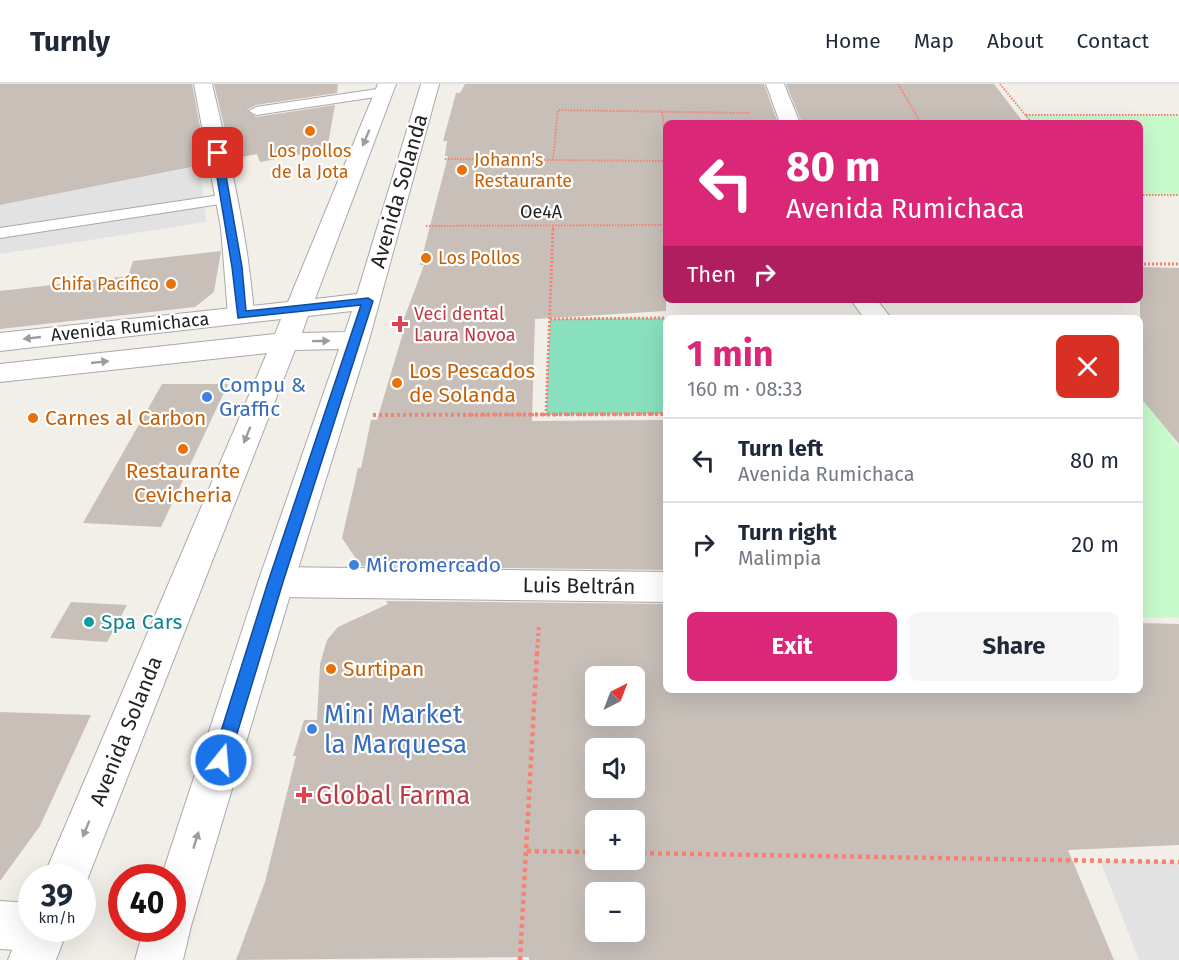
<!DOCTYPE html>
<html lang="en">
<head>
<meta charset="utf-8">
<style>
	:root { --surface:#fff; --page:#f6f6f7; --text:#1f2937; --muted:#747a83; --line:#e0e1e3; --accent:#db2777 }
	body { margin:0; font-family:"Fira Sans",sans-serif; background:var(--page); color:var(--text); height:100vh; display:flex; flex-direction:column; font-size:22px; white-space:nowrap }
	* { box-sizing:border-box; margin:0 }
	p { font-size:20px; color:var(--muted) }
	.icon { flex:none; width:33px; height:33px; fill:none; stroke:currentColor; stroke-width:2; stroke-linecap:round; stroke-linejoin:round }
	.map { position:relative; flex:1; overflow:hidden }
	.side { position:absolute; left:663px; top:231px; width:480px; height:378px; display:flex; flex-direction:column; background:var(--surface); border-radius:9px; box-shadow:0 6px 24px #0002 }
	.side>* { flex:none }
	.top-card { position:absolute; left:663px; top:36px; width:480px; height:183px; border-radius:9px; box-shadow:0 6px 24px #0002; background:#db2777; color:#fff; overflow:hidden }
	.needle { width:39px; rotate:42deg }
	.tools { position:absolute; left:585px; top:582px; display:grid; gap:12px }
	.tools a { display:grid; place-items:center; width:60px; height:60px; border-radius:9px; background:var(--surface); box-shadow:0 6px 24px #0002; font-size:30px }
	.speed { position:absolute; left:18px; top:780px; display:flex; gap:12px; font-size:30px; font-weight:700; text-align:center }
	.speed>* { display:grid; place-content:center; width:78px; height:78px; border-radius:50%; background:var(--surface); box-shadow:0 6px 24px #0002; line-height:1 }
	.speed small { font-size:15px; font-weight:400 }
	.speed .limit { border:9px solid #d22; background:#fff; color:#111 }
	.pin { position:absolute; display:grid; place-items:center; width:51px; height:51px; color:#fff; margin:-26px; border-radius:12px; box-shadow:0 3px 9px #0006 }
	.me { position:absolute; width:66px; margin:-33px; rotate:17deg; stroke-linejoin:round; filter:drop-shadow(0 0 4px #0008) }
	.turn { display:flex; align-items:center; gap:21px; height:126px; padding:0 24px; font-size:27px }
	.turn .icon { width:78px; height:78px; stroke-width:2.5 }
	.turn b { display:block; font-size:42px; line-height:51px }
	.then { display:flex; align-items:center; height:57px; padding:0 24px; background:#0003; gap:12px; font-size:22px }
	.round { display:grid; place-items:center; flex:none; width:63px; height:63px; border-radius:9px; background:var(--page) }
	.summary { display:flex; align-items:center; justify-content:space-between; height:102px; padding:0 24px }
	h1 { font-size:36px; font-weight:700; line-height:45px; color:var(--accent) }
	.primary-button { display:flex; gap:12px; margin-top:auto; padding:12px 24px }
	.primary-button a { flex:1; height:69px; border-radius:9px; background:var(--accent); color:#fff; font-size:24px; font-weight:700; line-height:69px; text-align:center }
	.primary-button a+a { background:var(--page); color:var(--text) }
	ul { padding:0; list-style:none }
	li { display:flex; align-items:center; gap:18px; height:84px; padding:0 24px; border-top:2px solid var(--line) }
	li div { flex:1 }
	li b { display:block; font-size:22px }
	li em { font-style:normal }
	header { display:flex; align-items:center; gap:36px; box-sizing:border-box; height:84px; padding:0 30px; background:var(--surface); border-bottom:2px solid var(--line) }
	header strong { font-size:28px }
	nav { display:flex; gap:33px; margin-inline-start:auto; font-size:21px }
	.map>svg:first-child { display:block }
	.park { fill:#c8facc }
	.pitch { fill:#88e0be }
	.parking { fill:#e2e2e2 }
	.building { fill:#c7bfb8; fill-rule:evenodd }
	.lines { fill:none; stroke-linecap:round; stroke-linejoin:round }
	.service-casing { stroke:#a9a9a9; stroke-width:2 }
	.minor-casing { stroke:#a9a9a9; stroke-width:2 }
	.tertiary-casing { stroke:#a9a9a9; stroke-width:2 }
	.path-far3 { stroke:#fa8072; stroke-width:2; stroke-dasharray:1.5 1.5; stroke-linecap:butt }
	.path-far2 { stroke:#fa8072; stroke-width:3; stroke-dasharray:2 2; stroke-linecap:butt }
	.path-far1 { stroke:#fa8072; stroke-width:4; stroke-dasharray:3 3; stroke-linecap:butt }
	.path { stroke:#fa8072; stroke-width:4.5; stroke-dasharray:4 4; stroke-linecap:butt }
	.service { fill:#fff; fill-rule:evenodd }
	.minor { fill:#fff; fill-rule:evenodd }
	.tertiary { fill:#fff; fill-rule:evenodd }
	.oneway { fill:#9c9c9c }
	.route { fill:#1a73e8; stroke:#114b97; stroke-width:1.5 }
	.food-dot { fill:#e8710a; stroke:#fff; stroke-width:2 }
	.health-dot { fill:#e0444e; stroke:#fff; stroke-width:2 }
	.shop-dot { fill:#3f7fe0; stroke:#fff; stroke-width:2 }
	.culture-dot { fill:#0f9aa8; stroke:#fff; stroke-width:2 }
	.labels { text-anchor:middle; stroke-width:4.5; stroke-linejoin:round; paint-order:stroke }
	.far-food-label { font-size:18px; fill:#c56008; stroke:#fff; text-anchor:start }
	.far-street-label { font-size:18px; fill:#222; stroke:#fff }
	.far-health-label { font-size:18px; fill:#be3a42; stroke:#fff; text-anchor:start }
	.street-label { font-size:21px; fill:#222; stroke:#fff }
	.food-label { font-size:21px; fill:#c56008; stroke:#fff; text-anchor:start }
	.shop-label { font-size:21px; fill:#366cbe; stroke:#fff; text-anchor:start }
	.culture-label { font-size:21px; fill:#0d838f; stroke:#fff; text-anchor:start }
	.near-shop-label { font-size:26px; fill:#366cbe; stroke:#fff; text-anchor:start }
	.near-health-label { font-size:26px; fill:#be3a42; stroke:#fff; text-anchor:start }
</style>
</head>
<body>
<header>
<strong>Turnly</strong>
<nav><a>Home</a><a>Map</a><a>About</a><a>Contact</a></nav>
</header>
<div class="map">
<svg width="1179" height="876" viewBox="0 0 1179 876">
	<rect width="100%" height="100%" fill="#f2efe9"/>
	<g class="park">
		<path d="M1026,31H1177L1179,33V111H1140V39H1032Z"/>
		<path d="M1140,305L1179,364V534L1140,533Z"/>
	</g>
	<path class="pitch" d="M666,234V330L546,331L550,235Z"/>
	<g class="parking">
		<path d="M200,82L206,138L0,170V121Z"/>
		<path d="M1100,776L1179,778V876H1139Z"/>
	</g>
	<g class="building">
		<path d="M0,0H192L207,80L0,121Z"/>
		<path d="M214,0H338L337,9L256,21L247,26L256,33L335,21L327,66L260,78L257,70L232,75Z"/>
		<path d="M465,0H764L778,39H666V227L535,235L532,337L666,336V486L361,482L342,454L358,384H361L371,336H377L403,249L399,248L424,181H420L448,72H445L447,57H443L456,9H460Z"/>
		<path d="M786,0H994L1024,39H802Z"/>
		<path d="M221,167L214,208L195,223L0,245V207L128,192L133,177Z"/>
		<path d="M1140,183L1179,184V360L1140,313Z"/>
		<path d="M162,300H228L161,443L83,439Z"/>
		<path d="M386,517L666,520V606H1140V539L1179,540V761L1068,766L1114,876H529V873L236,876L265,798L296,672H293L304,636H317L320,580L327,556L338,543L388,520ZM596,592H634V632H596ZM596,664H634V704H596ZM596,736H634V776H596ZM596,808H634V848H596Z"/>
		<path d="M71,518L127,521L107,558L50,554Z"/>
		<path d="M0,628L91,631L40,742L0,797Z"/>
	</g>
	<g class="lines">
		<g class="service-casing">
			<g id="service">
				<path d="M384,4L391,8L389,11L256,31L249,27L256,23Z"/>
				<path d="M227,110L233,112L235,115L233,118L0,154V144Z"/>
			</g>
		</g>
		<g class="minor-casing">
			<g id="minor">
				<path d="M194,0H212C230,77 248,152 254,231L250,237L241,239L232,237L228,231L221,144Z"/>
				<path d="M766,0H784L800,39H780Z"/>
				<path d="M851,216H877L891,234H864Z"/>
				<path d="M276,483L666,488V518L276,513L264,509L258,498L264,487Z"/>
				<path d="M0,817L32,819V844H55L49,860L32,867L0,865Z"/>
			</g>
		</g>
		<g class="tertiary-casing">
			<g id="tertiary">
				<path d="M378,0H396L315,215L357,210L421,0H439L369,256L294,498L191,842L183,876H135L144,844H172V794H161L258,498L339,265L295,266L82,809V794H43L267,269L0,298V280L275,250L281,235L0,267V249L288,218ZM352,227L345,248L302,249L308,232Z"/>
				<path d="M32,826V844H68L56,876H8L28,827Z"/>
			</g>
		</g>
		<g class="path-far3">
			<path d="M898,0L921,39"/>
			<path d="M1000,0L1032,39"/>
			<path d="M662,28L666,55"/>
			<path d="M1026,31H1179"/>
			<path d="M445,75L666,77"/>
			<path d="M553,76L558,26L749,29"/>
			<path d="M1140,111H1179"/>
			<path d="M426,142L666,141"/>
			<path d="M553,145V141"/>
		</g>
		<g class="path-far2">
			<path d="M1140,180H1179"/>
			<path d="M707,234L829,233"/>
			<path d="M550,235L666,234"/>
			<path d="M464,331L666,330"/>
			<path d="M546,331L553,144"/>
		</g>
		<g class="path-far1">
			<path d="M373,331L666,330"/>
			<path d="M537,570L539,541"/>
		</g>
		<g class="path">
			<path d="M527,767L596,768"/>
			<path d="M634,769L1179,778"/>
			<path d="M520,876L537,568"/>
		</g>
		<use href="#service" class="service"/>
		<use href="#minor" class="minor"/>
		<use href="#tertiary" class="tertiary"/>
	</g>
	<defs><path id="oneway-solid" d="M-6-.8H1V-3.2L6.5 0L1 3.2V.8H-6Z" transform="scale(1.5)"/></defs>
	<g class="oneway">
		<use href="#oneway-solid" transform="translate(366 54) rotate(112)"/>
		<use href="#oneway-solid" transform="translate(32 254) rotate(174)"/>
		<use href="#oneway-solid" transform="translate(321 257) rotate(-1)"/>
		<use href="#oneway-solid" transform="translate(100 278) rotate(-6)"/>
		<use href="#oneway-solid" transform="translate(247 351) rotate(112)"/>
		<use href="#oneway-solid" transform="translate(86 745) rotate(112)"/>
		<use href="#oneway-solid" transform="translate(196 756) rotate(-73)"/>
	</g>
	<path class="route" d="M218,67L222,69L242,183L246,227L368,214L373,217L283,498L229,676L227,682L221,684L215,682L212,676L268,498L361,221L238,234L232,183L213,69Z"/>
	<g class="food-dot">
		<circle cx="310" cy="47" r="6"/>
		<circle cx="462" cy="86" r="6"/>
		<circle cx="426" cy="174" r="6"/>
		<circle cx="171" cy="200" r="6"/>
		<circle cx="397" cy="299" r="6"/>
		<circle cx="33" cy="334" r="6"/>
		<circle cx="183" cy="365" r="6"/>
		<circle cx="331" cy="585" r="6"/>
	</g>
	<g class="health-dot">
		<path d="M397 231h6v6h6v6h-6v6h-6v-6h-6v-6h6z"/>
		<path d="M301 702h6v6h6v6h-6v6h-6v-6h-6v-6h6z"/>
	</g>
	<g class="shop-dot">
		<circle cx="207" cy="313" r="6"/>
		<circle cx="354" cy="481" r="6"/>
		<circle cx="312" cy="645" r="6"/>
	</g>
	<circle class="culture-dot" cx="89" cy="538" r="6"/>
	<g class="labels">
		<g class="far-food-label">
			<text x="310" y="73" text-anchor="middle">Los pollos<tspan x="310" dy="21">de la Jota</tspan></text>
			<text x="474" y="82">Johann's<tspan x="474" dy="21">Restaurante</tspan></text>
			<text x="438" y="180">Los Pollos</text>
			<text x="159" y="206" text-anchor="end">Chifa Pacífico</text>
		</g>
		<g class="far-street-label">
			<text x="541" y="134">Oe4A</text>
			<text transform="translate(130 243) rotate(-6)" y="6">Avenida Rumichaca</text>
		</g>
		<g class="far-health-label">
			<text x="414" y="236">Veci dental<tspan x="414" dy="21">Laura Novoa</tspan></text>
		</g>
		<g class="street-label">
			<text transform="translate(399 107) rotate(-74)" y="7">Avenida Solanda</text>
			<text transform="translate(579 502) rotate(1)" y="7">Luis Beltrán</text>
			<text transform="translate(126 647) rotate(-68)" y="7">Avenida Solanda</text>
		</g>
		<g class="food-label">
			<text x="409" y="294">Los Pescados<tspan x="409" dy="24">de Solanda</tspan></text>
			<text x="45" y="341">Carnes al Carbon</text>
			<text x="183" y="394" text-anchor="middle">Restaurante<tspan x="183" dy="24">Cevicheria</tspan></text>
			<text x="343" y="592">Surtipan</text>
		</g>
		<g class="shop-label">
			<text x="219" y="308">Compu &amp;<tspan x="219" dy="24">Graffic</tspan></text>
			<text x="366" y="488">Micromercado</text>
		</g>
		<g class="culture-label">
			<text x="101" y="545">Spa Cars</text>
		</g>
		<g class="near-shop-label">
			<text x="324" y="639">Mini Market<tspan x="324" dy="30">la Marquesa</tspan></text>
		</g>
		<g class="near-health-label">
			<text x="316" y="720">Global Farma</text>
		</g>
	</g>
</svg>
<div class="tools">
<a><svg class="needle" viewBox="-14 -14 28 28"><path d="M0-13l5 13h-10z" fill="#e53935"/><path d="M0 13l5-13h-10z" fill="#747a83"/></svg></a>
<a><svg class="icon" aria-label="sound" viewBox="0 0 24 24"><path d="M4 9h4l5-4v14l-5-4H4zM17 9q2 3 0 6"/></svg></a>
<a>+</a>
<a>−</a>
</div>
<div class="speed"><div>39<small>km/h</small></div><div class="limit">40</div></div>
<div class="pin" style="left:218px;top:69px;background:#d93025"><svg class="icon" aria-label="arrive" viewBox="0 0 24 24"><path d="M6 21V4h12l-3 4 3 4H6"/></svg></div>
<svg class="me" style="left:221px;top:676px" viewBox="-20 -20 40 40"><circle r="17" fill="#1a73e8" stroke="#fff" stroke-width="3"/><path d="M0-11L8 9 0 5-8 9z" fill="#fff"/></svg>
<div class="top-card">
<div class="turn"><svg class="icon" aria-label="left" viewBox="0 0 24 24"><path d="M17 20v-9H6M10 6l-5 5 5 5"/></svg><div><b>80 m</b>Avenida Rumichaca</div></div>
<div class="then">Then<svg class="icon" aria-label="right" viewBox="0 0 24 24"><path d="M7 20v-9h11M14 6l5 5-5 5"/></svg></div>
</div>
<section class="side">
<div class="summary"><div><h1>1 min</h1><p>160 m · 08:33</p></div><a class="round" style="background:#d93025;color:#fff"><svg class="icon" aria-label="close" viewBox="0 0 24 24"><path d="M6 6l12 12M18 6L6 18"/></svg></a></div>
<ul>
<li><svg class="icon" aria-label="left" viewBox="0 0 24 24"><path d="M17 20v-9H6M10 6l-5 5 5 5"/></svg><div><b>Turn left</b><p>Avenida Rumichaca</p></div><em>80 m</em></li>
<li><svg class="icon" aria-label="right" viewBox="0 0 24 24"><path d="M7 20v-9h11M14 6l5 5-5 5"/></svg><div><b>Turn right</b><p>Malimpia</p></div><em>20 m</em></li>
</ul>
<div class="primary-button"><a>Exit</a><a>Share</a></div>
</section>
</div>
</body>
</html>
